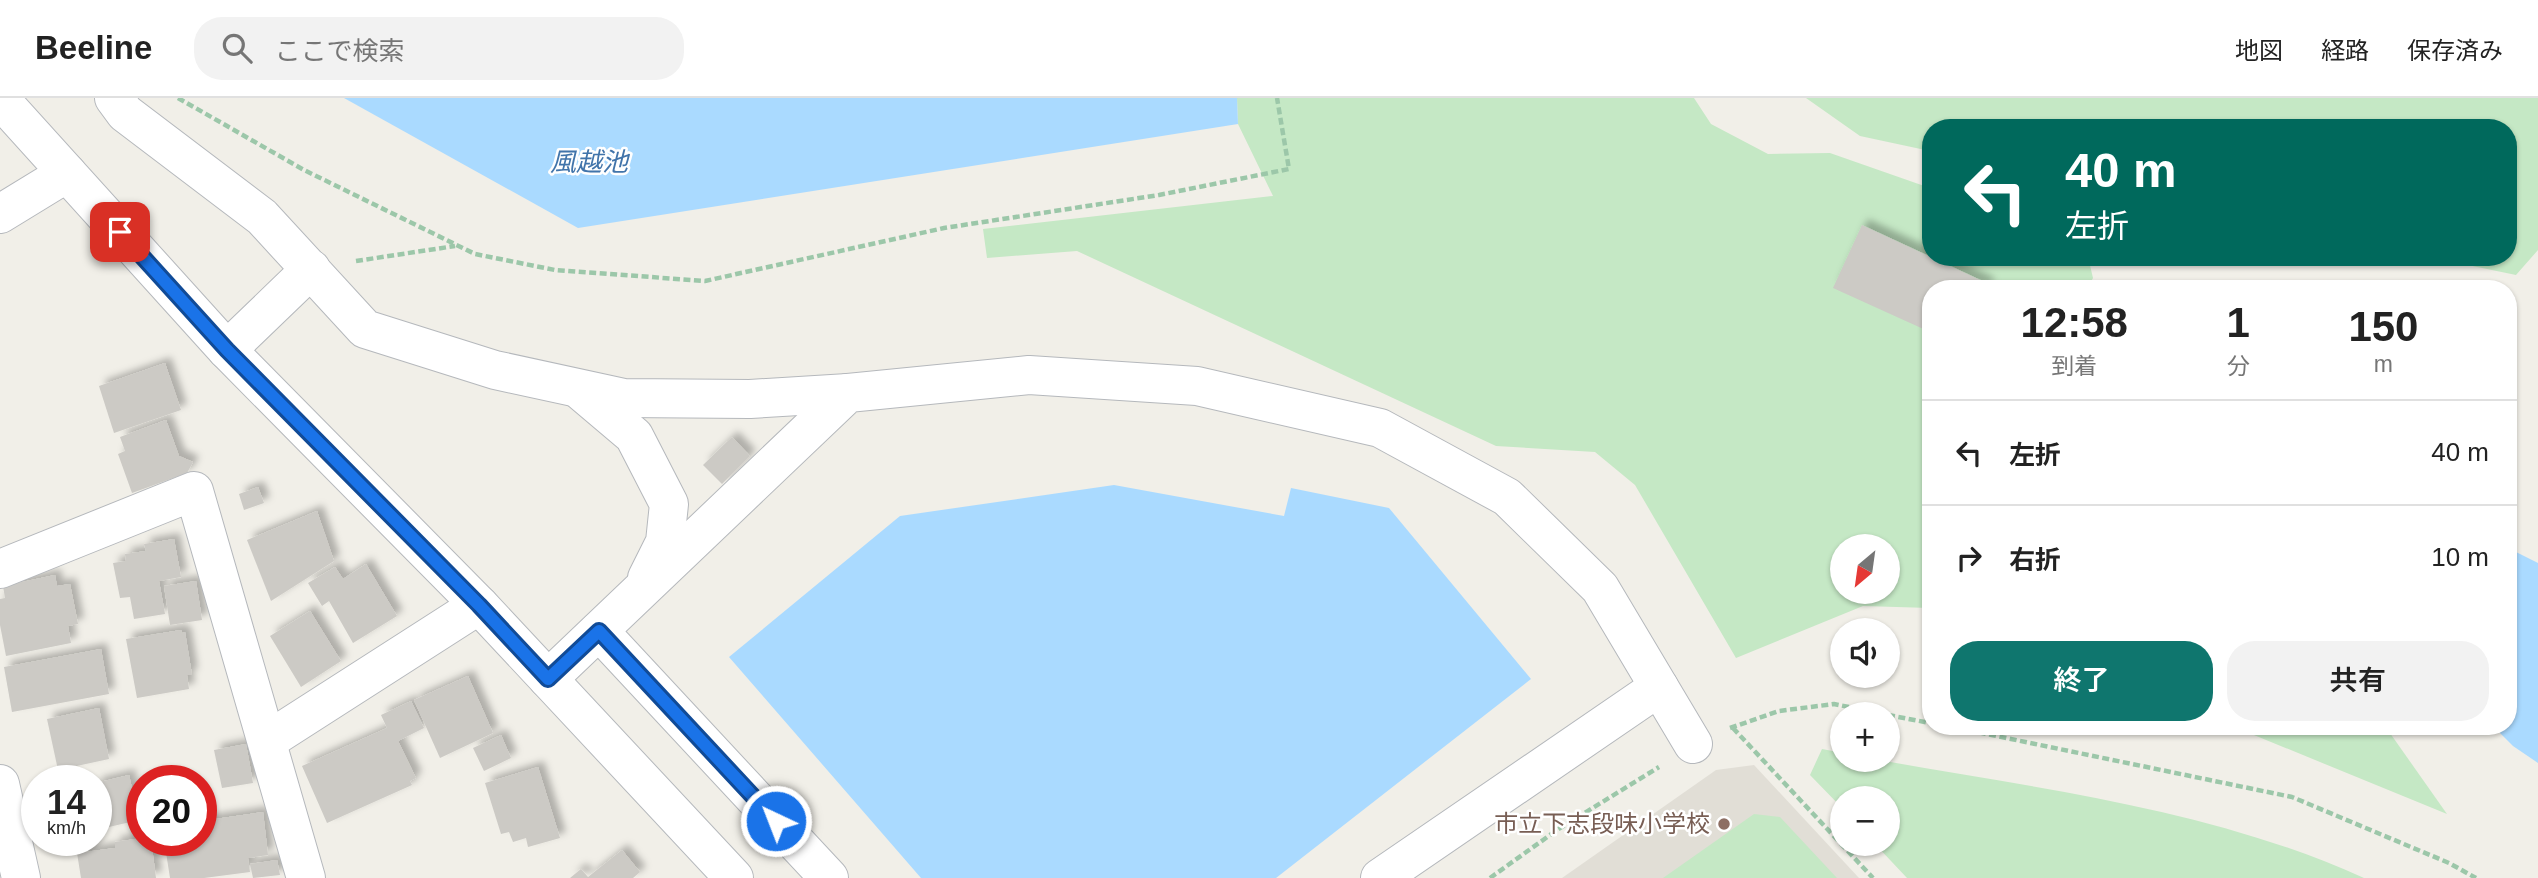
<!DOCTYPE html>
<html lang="ja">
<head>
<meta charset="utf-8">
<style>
	:root { --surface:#fff; --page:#f2f2f2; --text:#222; --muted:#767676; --line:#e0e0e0; --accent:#0f766e }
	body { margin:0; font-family:Arial,"Noto Sans JP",sans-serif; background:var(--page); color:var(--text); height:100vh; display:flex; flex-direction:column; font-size:26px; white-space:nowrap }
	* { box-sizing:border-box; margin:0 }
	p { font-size:23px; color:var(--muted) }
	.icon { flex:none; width:38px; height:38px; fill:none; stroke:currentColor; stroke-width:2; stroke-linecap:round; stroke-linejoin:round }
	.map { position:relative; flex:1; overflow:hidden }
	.side { position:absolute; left:1922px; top:182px; width:595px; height:455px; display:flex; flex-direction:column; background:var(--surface); border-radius:28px; box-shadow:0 2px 5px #0004 }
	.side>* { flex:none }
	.guide { position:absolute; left:1922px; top:21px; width:595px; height:147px; border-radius:28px; box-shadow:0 2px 5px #0004; background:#00695c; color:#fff; overflow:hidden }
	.needle { width:46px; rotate:209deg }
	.buttons { position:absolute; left:1830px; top:436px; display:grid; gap:14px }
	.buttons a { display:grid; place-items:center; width:70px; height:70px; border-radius:50%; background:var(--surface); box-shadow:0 2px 5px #0004; font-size:35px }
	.speed { position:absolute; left:21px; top:667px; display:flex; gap:14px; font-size:35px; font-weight:700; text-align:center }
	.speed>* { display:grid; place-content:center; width:91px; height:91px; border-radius:50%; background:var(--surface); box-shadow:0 2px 5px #0004; line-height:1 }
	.speed small { font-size:18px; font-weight:400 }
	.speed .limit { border:10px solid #d22; background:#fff; color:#111 }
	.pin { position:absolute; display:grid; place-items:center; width:60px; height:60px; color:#fff; margin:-30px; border-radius:14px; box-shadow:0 4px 10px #0006 }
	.me { position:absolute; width:77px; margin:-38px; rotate:317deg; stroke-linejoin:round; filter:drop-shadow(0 0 5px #0008) }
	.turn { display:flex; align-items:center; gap:24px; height:147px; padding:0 28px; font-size:32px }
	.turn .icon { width:91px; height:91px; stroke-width:2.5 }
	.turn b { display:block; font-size:49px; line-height:60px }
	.eta { display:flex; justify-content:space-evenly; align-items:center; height:119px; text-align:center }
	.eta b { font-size:42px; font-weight:600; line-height:49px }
	.primary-button { display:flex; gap:14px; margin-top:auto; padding:14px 28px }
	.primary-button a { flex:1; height:80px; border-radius:28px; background:var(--accent); color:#fff; font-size:28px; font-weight:600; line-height:80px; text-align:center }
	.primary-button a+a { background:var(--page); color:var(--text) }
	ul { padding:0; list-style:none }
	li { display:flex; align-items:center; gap:21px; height:105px; padding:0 28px; border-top:2px solid var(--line) }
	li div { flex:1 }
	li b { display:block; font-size:26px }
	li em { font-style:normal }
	header { display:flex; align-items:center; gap:42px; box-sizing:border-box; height:98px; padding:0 35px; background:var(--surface); border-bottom:2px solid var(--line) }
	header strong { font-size:33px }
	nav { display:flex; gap:38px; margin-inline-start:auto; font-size:24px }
	.search { width:490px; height:63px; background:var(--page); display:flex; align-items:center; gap:18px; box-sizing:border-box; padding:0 24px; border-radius:28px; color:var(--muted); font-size:26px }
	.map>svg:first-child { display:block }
	.education { fill:#e1ded6 }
	.green { fill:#c5e8c5; fill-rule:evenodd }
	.water { fill:#aadaff }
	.building { fill:#cccac5; filter:url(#shadow) }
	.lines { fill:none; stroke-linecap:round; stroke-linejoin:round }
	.minor-casing { stroke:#b5b8bc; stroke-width:40 }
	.path { stroke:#9cc7a9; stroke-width:4.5; stroke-dasharray:7 3.5; stroke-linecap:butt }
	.minor { stroke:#fff; stroke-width:38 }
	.route-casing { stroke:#114b97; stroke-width:18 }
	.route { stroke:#1a73e8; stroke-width:12 }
	.education-dot { fill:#8d6e63; stroke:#fff; stroke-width:2.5 }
	.labels { text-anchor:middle; stroke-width:5; stroke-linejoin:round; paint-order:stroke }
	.education-label { font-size:24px; fill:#785e54; stroke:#fff; text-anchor:end }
	.water-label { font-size:26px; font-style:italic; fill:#4174aa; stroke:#fff }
</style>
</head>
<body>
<header>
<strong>Beeline</strong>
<div class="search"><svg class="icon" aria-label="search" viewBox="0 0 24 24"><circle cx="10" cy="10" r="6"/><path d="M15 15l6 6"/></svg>ここで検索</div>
<nav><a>地図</a><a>経路</a><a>保存済み</a></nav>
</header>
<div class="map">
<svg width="2538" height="780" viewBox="0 0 2538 780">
	<defs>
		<filter id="shadow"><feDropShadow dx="6" dy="-6" stdDeviation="3.5" flood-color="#0004"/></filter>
	</defs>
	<rect width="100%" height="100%" fill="#f1efe8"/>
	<path class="education" d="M1754,667L1859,780H1562L1716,672Z"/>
	<g class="green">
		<path d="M1237,0H1694L1711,26L1768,56L1830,55L1930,90V159H2088L2093,180L2087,191H1930V510L1863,508L1736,560L1635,387L1595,354L1496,348L1077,153L987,160L983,131L1273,98L1238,26ZM1843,448H1888V494H1843Z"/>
		<path d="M1806,0H2538V152L2516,177L2429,159H2508V30H1930V53L1860,38Z"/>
		<path d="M2232,628H2385L2447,716Z"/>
		<path d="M1822,651L1843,655V662H1879C2042,691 2212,711 2364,780H1907L1875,746H1888V700H1843V711L1810,677Z"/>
		<path d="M1754,716L1780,719L1837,780H1663Z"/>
	</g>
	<g class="water">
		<path d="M344,0H1237L1238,26L578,130Z"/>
		<path d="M1114,387L1284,418L1291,390L1389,410L1531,581L1276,780H921L729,559L900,418Z"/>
		<path d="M2508,450L2538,465V665L2513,648L2493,628H2508Z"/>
	</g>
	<g class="building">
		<path d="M1862,127L1989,186L1986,191H1930V234L1833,190Z"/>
		<path d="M165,265L181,312L114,335L99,288Z"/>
		<path d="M166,322L179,358L193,364L187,375L132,395L118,356L125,353L120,339Z"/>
		<path d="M732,339L750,358L722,386L703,367Z"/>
		<path d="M258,389L264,405L244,412L239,396Z"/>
		<path d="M317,413L334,463L271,503L247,442Z"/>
		<path d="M174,441L181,479L159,483L165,516L134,521L130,499L120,500L113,465L126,463L125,456L146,453L144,446Z"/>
		<path d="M366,466L397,518L353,545L329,503L322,508L308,485L335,469L343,481Z"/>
		<path d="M55,477L57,488L70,486L78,526L68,528L71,545L6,558L0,527V501L5,500L3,488Z"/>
		<path d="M196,483L202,522L170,527L164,488Z"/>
		<path d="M310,513L341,563L301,589L270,538Z"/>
		<path d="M181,532L182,535L185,534L192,577H187L189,591L137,600L126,541Z"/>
		<path d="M101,551L109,596L12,614L4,569Z"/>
		<path d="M468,578L493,635L440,660L414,602Z"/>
		<path d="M411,603L424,630L398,643L416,680L410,683L412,687L327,725L302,668L387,630L381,617Z"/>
		<path d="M99,610L109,661L58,672L47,621Z"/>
		<path d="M501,637L511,660L484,673L473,650Z"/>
		<path d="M246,646L253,685L222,690L214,652Z"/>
		<path d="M538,669L560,740L528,749L526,740L513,744L509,734L501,736L485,685Z"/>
		<path d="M129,677L139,722L96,732V685Z"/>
		<path d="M263,714L268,757L248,760L250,774L204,780H170L164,742H201V723Z"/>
		<path d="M142,740V742H151L156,780H81L77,755L115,750V744Z"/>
		<path d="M622,752L640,774L633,780H570L581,771L588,779Z"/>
		<path d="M277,762L280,777L253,780L250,766Z"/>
	</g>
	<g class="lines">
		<g class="minor-casing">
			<g id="minor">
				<path d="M114,0L125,15L262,119L365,231L495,272L624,300L750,301L848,295"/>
				<path d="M0,1L227,252L479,507L734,780"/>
				<path d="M0,116L67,75"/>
				<path d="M227,252L311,171"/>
				<path d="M582,294L634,338L669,406L665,444L647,480"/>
				<path d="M0,471L194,393L306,780"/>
				<path d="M599,533L829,780"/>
				<path d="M548,581L848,295L1029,277L1197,288L1380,330L1507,399L1600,490L1693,646"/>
				<path d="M267,643L479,507"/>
				<path d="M0,686L21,780"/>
				<path d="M1380,780L1659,589"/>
			</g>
		</g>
		<g class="path">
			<path d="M178,0L304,72L475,156L555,172L705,183L944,130L1159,97L1289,71L1277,0"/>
			<path d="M356,163L455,148"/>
			<path d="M1888,617L1930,625"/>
			<path d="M1948,628L2292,699L2449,765L2476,780"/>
			<path d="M1730,630L1779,613L1834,606L1884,616"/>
			<path d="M1733,630L1873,780"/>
			<path d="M1490,780L1557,732L1659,669"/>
		</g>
		<use href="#minor" class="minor"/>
	</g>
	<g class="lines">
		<g class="route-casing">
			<path id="route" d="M120,134L227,252L479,507L548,581L599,533L776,723"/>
		</g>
		<use href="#route" class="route"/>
	</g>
	<circle class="education-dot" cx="1724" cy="726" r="7"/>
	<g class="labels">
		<g class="education-label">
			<text x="1710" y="734">市立下志段味小学校</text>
		</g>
		<g class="water-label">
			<text x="589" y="73">風越池</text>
		</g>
	</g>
</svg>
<div class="buttons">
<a><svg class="needle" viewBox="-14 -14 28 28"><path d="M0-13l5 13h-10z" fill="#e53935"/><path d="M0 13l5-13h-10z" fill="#767676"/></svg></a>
<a><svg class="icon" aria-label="sound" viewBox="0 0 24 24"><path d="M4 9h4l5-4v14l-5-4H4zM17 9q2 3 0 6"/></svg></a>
<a>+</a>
<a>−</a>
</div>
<div class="speed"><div>14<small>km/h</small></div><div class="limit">20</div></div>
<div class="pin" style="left:120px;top:134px;background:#d93025"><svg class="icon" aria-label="arrive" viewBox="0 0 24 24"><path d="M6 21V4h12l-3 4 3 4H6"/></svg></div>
<svg class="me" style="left:776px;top:723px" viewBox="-20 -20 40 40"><circle r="17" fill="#1a73e8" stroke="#fff" stroke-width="3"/><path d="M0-11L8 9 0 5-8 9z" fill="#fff"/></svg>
<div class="guide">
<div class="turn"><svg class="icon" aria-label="left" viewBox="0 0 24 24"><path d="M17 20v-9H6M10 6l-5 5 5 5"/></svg><div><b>40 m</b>左折</div></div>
</div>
<section class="side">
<div class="eta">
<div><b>12:58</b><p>到着</p></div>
<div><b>1</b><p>分</p></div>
<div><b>150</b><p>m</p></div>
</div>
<ul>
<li><svg class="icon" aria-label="left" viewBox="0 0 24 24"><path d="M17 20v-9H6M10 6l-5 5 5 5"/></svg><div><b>左折</b></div><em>40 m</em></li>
<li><svg class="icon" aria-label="right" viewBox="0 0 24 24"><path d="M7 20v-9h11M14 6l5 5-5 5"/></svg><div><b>右折</b></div><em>10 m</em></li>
</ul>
<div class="primary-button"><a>終了</a><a>共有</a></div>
</section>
</div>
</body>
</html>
